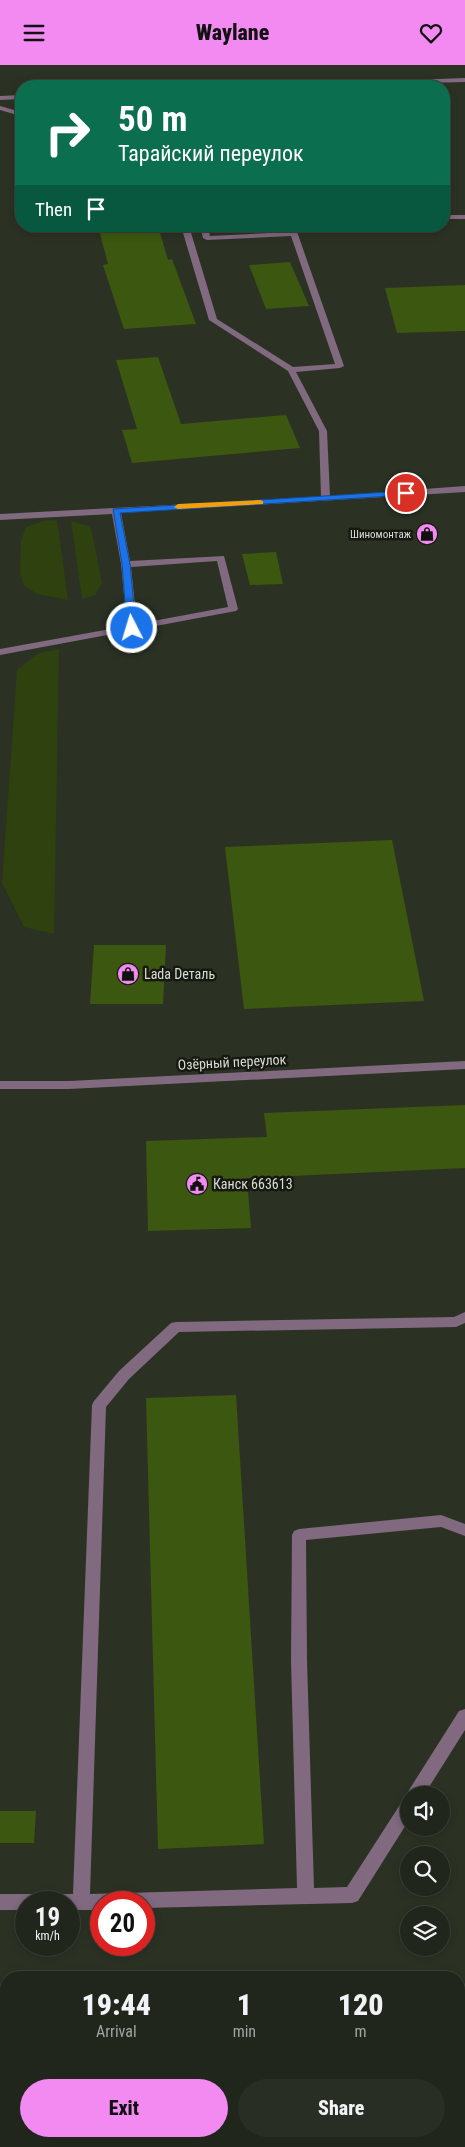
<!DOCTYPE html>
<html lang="en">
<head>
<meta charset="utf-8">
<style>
	:root { --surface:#20261b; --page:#282e24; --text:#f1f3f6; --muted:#a2a5a3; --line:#3d433a; --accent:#f28af2 }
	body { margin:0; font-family:"Roboto Condensed",sans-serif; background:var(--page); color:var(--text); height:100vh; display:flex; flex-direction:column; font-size:19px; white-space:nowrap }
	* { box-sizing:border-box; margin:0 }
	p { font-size:16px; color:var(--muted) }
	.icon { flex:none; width:28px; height:28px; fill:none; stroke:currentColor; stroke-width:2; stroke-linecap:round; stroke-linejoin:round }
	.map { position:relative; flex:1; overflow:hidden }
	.panel { position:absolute; left:0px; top:1906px; width:465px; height:176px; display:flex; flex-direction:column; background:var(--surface); border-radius:20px 20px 0 0; box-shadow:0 2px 8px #0003,0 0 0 1px var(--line) }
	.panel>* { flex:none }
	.banner { position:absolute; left:15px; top:15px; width:435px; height:152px; border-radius:20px; box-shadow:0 2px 8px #0003,0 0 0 1px var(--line); background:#0b6e4f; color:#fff; overflow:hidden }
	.buttons { position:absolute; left:400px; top:1721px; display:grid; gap:10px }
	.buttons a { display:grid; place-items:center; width:50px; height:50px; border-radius:50%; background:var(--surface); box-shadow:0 2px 8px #0003,0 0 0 1px var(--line); font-size:25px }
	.speed { position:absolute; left:15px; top:1826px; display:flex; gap:10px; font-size:25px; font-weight:700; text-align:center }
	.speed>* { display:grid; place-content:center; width:65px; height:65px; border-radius:50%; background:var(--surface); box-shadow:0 2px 8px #0003,0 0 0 1px var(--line); line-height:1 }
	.speed small { font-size:12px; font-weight:400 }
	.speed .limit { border:8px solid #d22; background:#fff; color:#111 }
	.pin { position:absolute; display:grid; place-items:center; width:42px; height:42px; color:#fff; margin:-21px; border:2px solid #fff; border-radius:50%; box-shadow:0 1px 5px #0007 }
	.me { position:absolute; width:55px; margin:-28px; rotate:355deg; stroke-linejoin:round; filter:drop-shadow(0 0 4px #0008) }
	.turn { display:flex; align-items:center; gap:18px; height:105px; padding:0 20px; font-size:22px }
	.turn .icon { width:65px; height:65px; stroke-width:2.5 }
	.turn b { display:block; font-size:35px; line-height:42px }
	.then { display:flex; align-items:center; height:48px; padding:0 20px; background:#0003; gap:10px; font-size:19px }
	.eta { display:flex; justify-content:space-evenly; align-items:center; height:85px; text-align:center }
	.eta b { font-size:30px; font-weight:800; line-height:35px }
	.cta { display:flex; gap:10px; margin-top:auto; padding:10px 20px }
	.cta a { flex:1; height:58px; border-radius:30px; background:var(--accent); color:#111; font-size:20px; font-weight:800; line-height:58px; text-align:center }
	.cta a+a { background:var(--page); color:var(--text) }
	header { display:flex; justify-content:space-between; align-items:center; height:65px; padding:0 20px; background:var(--accent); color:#111; font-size:22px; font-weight:800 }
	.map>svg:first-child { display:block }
	.green { fill:#2e410f }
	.building { fill:#3c570f }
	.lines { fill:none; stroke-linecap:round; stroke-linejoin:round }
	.minor { fill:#816980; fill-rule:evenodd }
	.route { fill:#1a73e8; stroke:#114b97 }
	.slow { fill:#f59e0b }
	.labels { text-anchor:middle; stroke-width:5; stroke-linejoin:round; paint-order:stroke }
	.far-poi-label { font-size:11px; fill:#d9ddd4; stroke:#161912; text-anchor:end }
	.poi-label { font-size:14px; fill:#d9ddd4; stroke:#161912; text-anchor:start }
	.street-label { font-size:14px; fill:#d9ddd4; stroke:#161912 }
</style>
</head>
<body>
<header><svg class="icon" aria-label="menu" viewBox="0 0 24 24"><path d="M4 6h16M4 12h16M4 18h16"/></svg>Waylane<svg class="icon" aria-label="heart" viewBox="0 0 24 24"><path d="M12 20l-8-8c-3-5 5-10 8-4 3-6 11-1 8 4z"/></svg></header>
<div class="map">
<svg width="465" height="2082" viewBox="0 0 465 2082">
	<rect width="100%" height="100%" fill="#2b3224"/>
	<g class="green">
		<path d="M57,455L68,535L37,529L24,520L20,509L21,476L26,462L43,456Z"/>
		<path d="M71,456L89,461L92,467L102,518L95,530L82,534Z"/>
		<path d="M59,584L54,869L24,862L2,818L17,605L39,588Z"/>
	</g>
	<g class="building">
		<path d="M98,161H158L168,195L172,194L196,259L124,264L103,200L108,199Z"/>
		<path d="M290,197L309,241L266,244L249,200Z"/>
		<path d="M465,220V266L397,268L385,223Z"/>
		<path d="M158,292L181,359L286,350L300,383L132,398L122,365L137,364L116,295Z"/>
		<path d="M276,487L283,519L250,520L242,489Z"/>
		<path d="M392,775L424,936L244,944L225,782Z"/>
		<path d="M94,880H166L163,939H90Z"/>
		<path d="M465,1040V1103L247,1113L251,1163L148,1166L146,1076L267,1072L264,1048Z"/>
		<path d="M236,1330L264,1779L158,1784L146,1333Z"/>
		<path d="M0,1746H36L34,1778H0Z"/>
	</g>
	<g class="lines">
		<g class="minor">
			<path d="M465,13V17L299,21L302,19Z"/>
			<path d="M21,30V34L0,35V31Z"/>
			<path d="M0,41L21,47V51L0,45Z"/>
			<rect x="444" y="150" width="21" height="4"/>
			<path d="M181,161H189L217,254L293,302L335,299L291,171L207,175L203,173L200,161H208L210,171L289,167L287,161H295L344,301L340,303L296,307L327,366L330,431L465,421V427L121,448L130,496L224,491L238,544L236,546L0,590V584L127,561L121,499L112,449L0,455V449L321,432L319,366L288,306L209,255ZM217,496L228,542L137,559L131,502Z"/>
			<path d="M465,996V1004L69,1024H0V1016H69Z"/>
			<path d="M465,1247V1258L456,1262L179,1267L129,1314L106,1342L90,1829L297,1823L291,1596L292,1470L294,1466L299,1464L441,1450L465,1459V1471L441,1462L306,1475L307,1596L314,1823L347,1822L403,1735L408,1733L407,1730L409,1725L459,1646L465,1644V1665L424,1730H409V1755L358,1836L352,1838L144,1843V1838H101V1845H69V1838H26V1845H0V1829H73L92,1340L94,1336L119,1306L171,1258L176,1257L454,1252Z"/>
		</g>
	</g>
	<path class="route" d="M406,426H408V430L120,448L130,499L136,563L132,566L127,563L122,499L113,444Z"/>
	<path class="slow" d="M260,435L263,436V439L178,444L174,442L178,439Z"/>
	<defs>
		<g id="shop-disc" transform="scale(1.125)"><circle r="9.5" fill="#f28af2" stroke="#161912"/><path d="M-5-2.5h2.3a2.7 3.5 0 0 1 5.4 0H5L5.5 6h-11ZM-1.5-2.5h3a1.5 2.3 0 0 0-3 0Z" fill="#111"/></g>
		<g id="civic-disc" transform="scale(1.125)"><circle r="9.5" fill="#f28af2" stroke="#161912"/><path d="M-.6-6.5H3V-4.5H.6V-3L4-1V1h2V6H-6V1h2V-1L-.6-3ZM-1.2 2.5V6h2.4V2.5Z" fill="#111"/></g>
	</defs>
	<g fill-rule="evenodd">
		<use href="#shop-disc" x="427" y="469"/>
		<use href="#shop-disc" x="128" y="909"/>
		<use href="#civic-disc" x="197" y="1119"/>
	</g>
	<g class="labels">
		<g class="far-poi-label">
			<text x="411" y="473">Шиномонтаж</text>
		</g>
		<g class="poi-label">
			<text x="144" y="914">Lada Dеталь</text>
			<text x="213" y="1124">Канск 663613</text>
		</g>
		<g class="street-label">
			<text transform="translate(232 997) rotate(-3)" y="5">Озёрный переулок</text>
		</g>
	</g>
</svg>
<div class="buttons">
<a><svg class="icon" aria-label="sound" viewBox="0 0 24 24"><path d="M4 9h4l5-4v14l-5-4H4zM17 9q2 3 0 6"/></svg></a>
<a><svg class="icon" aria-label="search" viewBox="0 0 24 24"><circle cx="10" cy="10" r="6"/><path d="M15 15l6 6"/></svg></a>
<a><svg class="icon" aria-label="layers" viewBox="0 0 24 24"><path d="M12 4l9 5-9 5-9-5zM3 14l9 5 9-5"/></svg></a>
</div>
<div class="speed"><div>19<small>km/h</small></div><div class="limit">20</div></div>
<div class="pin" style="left:406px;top:428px;background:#d93025"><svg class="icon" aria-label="arrive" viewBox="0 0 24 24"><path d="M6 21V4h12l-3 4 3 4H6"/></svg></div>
<svg class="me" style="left:132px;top:563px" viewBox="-20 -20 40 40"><circle r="17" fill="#1a73e8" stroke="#fff" stroke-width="3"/><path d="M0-11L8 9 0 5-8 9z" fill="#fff"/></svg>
<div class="banner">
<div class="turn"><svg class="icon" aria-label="right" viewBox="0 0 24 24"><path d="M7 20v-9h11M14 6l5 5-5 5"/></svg><div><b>50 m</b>Тарайский переулок</div></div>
<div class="then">Then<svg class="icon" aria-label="arrive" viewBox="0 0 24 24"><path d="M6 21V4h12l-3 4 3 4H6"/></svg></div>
</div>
<section class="panel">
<div class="eta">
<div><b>19:44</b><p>Arrival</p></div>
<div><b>1</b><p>min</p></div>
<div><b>120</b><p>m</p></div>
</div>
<div class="cta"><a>Exit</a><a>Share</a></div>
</section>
</div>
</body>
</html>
